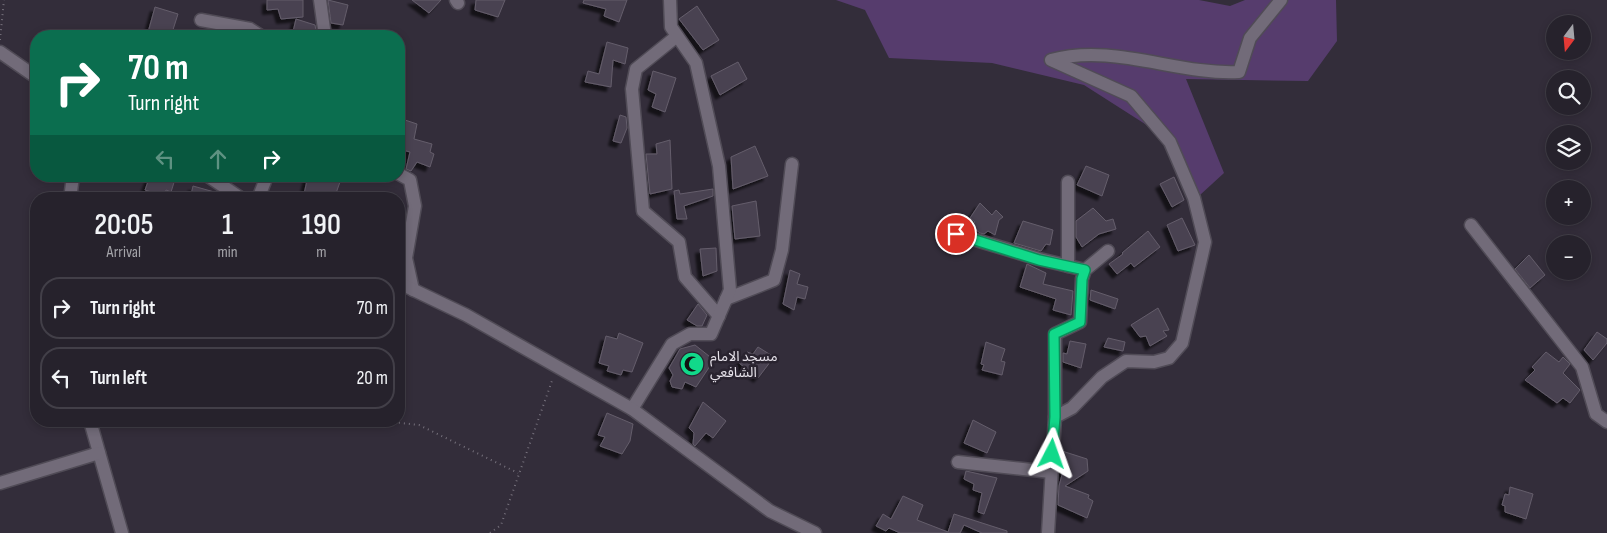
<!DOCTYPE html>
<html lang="en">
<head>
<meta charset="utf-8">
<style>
	:root { --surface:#26222c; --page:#322f38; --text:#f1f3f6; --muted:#a4a4a9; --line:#423f48 }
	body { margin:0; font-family:"Sofia Sans Condensed","Noto Sans Arabic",sans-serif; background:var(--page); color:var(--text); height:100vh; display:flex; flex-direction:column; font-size:19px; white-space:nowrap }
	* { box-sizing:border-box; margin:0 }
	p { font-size:16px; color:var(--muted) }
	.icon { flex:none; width:28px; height:28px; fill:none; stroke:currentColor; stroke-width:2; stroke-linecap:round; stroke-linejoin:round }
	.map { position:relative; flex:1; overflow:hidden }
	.drawer { position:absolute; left:30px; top:192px; width:375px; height:235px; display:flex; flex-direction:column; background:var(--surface); border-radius:20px; box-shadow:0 2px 8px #0003,0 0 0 1px var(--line) }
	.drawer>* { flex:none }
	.top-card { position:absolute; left:30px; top:30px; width:375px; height:152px; border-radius:20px; box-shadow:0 2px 8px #0003,0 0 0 1px var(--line); background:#0b6e4f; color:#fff; overflow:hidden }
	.needle { width:32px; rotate:196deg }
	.fabs { position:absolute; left:1546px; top:15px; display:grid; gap:10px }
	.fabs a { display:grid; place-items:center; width:45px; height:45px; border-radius:50%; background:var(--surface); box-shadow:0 2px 8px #0003,0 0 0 1px var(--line); font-size:25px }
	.pin { position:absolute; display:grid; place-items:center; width:42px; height:42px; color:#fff; margin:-21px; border:2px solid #fff; border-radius:50%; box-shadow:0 1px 5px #0007 }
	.me { position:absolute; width:55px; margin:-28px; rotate:4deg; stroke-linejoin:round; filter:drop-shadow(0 0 4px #0008) }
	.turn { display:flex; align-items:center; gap:18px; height:105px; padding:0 15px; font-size:22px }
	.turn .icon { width:65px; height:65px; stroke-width:2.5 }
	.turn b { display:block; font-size:35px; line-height:42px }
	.lanes { display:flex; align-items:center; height:48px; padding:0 15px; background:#0003; justify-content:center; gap:25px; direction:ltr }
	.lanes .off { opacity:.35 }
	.eta { display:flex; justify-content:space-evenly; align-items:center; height:85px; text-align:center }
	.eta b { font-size:30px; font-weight:600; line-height:35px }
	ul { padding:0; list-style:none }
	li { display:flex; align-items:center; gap:15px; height:62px; margin:0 10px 8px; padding:0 5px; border:2px solid var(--line); border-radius:20px }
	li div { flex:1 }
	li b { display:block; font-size:19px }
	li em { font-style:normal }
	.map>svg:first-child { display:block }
	.green { fill:#563c6d }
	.building { fill:#4a4351; stroke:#645d6b; filter:url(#shadow) }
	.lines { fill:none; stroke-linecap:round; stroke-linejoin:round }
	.street-casing { stroke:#504b56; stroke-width:15 }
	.secondary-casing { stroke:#504b56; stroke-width:15 }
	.path { stroke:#75707b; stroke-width:2; stroke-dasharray:1 4; stroke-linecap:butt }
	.street { stroke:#726b79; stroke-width:12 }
	.secondary { stroke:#726b79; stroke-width:12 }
	.route-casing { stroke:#0b8d5a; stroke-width:12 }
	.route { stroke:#11d98a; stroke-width:9 }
	.labels { text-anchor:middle; stroke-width:5; stroke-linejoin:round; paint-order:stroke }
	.poi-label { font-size:14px; fill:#e7e3eb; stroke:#29232f; text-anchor:start }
</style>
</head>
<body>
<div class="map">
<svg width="1607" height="533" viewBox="0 0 1607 533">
	<defs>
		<filter id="shadow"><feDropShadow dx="-4.5" dy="4.5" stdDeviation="1" flood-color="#0009"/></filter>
	</defs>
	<rect width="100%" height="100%" fill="#332d3a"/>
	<path class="green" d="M836,0H1199L1230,6L1245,0H1336L1337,41L1308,81L1186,79L1224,173L1200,195L1156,131L1084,85L992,63L889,58L865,10Z"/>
	<g class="building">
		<path d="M267,0H303V17L281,19L278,9L267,10Z"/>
		<path d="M328,0L348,5L343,25L331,23Z"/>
		<path d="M412,0H441L429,13Z"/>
		<path d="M476,0H505L498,17L475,10Z"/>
		<path d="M584,0H627L619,22L604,16L606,9L583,3Z"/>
		<path d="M697,6L719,40L703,50L679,19Z"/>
		<path d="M155,7L178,14L171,36H147Z"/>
		<path d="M296,19L315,25L317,36H292Z"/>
		<path d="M607,42L628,48L625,64L613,60L611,87L585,82L588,71L599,74Z"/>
		<path d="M738,62L747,79L720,95L711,76Z"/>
		<path d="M653,71L676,78L665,112L652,107L656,94L648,90Z"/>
		<path d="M620,115L626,117L627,128L621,143L613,141Z"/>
		<path d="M405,120L417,124L414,139L432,144L430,152L434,154L430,167L417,162L411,171L406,169L410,152L399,149V122L404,124Z"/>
		<path d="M670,140L672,189L650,194L646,154H657L656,144Z"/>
		<path d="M755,146L768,176L733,189L731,157Z"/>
		<path d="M1086,166L1109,175L1102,196L1077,185Z"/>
		<path d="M150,176H176L171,192L166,190L164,196L145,190Z"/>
		<path d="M308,176H333L341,179L334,199H321L304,194Z"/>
		<path d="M1174,177L1184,200L1172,207L1160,184Z"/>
		<path d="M193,186L218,193L227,199H190Z"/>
		<path d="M713,189V196L684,206L687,219H677L674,191L679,190L680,194Z"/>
		<path d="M756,201L760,236L735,239L732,206Z"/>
		<path d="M980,203L992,215L996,210L1003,217L999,220L995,235L988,231L984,234L980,233L971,226L975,222L970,218Z"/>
		<path d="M1093,208L1106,221L1113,219L1116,229L1099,234L1082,247L1076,237V221Z"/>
		<path d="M1182,218L1195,245L1178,251L1167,225Z"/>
		<path d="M1023,221L1053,230L1050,245L1046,244L1041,251L1014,243Z"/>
		<path d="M1148,231L1160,247L1134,267L1131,263L1117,274L1109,264L1123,254L1122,253Z"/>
		<path d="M716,248L717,271L703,276L700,249Z"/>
		<path d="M1529,255L1545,275L1530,288L1515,269Z"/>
		<path d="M1027,264L1046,273L1043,284L1073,291L1071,315L1053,310L1056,299L1020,287Z"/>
		<path d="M790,270L800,274L797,284L808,287L805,299L797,297L794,310L783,304Z"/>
		<path d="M1091,290L1118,299L1115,309L1090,300Z"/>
		<path d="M698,304L707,315L702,326H697L687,320Z"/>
		<path d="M1158,308L1169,330L1163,331L1167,336L1150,346L1146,336L1140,337L1131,325Z"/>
		<path d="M1597,332L1607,339V343L1593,360L1584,350Z"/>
		<path d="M619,333L643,343L632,372L623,370L621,375L607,371L609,366L599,363L606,336L617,339Z"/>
		<path d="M1108,338L1125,342L1123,351L1104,347Z"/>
		<path d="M1070,341L1086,344L1081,368L1063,362V353L1067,354Z"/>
		<path d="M986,342L1005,349L1001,361L1005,362L1002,375L982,370L984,365L981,364Z"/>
		<path d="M695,345L714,360L696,387L685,382L682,389L672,387L670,381L673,375L669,368L680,349Z"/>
		<path d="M758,347L774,357L758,378L739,363L747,352L753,354Z"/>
		<path d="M1546,352L1559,362L1563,357L1570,364L1563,373L1580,390L1570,403L1563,398L1557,403L1525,380L1535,370L1532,367Z"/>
		<path d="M703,402L726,421L713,438L706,433L695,446L693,444L694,433L689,428Z"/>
		<path d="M607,413L633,424L630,441L622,454L600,446L605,437L598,435Z"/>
		<path d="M973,420L996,432L987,453L964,443Z"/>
		<path d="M1062,451L1087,459L1088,471L1065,486L1089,495L1088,498L1093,501L1087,518L1058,505L1059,486L1063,471L1060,470Z"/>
		<path d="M966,471L997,478L984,514L978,512L982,493L973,490L974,484L964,479Z"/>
		<path d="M1510,487L1533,494L1526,519L1505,512V506L1502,505L1505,494L1509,495Z"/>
		<path d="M903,496L923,505L917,520L948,532L954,514L1007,531V533H982L964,525L960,533H900L889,528L886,531L876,526L883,514L891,519Z"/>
	</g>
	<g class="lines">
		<g class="street-casing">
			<g id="street">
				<path d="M320,0L325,36"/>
				<path d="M456,0L458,3"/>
				<path d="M201,20L250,29L261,36"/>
				<path d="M677,36L636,69L632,89L643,211L679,242L685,277L719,316"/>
				<path d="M399,174L410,180L415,206L406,258L413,290"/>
				<path d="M1068,182V266"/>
				<path d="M70,199L73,176"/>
				<path d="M258,199L267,176"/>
				<path d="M1471,225L1582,367L1596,414L1607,422"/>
				<path d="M956,234L1039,259L1085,270"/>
				<path d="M726,299L774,280L782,250L792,164"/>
				<path d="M632,409L672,344L690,334H711L730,290L719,166L696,63L671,27L670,0"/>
				<path d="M1055,417V334L1080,322L1082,279L1085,270L1108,251"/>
				<path d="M90,421L122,533"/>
				<path d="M958,462L1051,472"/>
				<path d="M0,483L99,453"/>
				<path d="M1048,533L1055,417L1072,408L1102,377L1126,361L1154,362L1169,358L1182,343L1205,242L1194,198L1170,142L1131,96L1051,60C1114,43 1176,75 1239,72L1250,38L1281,0"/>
			</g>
		</g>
		<g class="secondary-casing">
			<g id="secondary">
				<path d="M0,52L36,77"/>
				<path d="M208,176L242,199"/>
				<path d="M399,283L466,315L632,409L770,511L815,533"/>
			</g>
		</g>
		<g class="path">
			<path d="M0,40L4,0"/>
			<path d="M384,421L419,425L518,473"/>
			<path d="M490,533L501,525L553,378"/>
		</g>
		<use href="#street" class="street"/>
		<use href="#secondary" class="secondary"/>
	</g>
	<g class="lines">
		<g class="route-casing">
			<path id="route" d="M956,234L1039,260L1085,270L1082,279L1080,322L1054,334L1055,417L1052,454"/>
		</g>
		<use href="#route" class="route"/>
	</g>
	<defs>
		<g id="mosque-disc" transform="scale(1.25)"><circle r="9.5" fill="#11d98a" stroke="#29232f"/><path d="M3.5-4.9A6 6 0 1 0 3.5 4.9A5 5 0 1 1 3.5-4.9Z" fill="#111"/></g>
	</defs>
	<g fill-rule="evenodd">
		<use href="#mosque-disc" x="692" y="364"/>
	</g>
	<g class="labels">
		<g class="poi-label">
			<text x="710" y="361">مسجد الامام<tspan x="710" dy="16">الشافعي</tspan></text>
		</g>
	</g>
</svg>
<div class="fabs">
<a><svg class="needle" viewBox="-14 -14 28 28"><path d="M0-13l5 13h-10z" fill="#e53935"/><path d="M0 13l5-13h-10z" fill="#a4a4a9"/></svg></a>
<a><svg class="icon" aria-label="search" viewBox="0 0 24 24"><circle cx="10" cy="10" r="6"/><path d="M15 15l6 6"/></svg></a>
<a><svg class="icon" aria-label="layers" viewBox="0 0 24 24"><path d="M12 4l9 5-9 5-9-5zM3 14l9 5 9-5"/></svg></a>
<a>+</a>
<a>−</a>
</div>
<div class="pin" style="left:956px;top:234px;background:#d93025"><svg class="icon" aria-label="arrive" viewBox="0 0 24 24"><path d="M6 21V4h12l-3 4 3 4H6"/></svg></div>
<svg class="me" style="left:1052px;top:454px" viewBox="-20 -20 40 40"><path d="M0-17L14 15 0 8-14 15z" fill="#11d98a" stroke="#fff" stroke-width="4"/></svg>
<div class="top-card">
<div class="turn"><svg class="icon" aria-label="right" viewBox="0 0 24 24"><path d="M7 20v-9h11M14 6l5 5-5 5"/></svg><div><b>70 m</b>Turn right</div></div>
<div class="lanes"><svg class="icon off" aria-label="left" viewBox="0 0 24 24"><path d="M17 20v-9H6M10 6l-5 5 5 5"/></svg><svg class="icon off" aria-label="ahead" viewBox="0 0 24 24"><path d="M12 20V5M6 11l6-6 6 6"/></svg><svg class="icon" aria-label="right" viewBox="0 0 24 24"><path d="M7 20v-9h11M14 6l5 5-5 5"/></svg></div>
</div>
<section class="drawer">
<div class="eta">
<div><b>20:05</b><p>Arrival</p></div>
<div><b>1</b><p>min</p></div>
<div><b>190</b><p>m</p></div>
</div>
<ul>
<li><svg class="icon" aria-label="right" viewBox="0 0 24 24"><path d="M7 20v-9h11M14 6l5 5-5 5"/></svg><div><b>Turn right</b></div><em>70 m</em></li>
<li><svg class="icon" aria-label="left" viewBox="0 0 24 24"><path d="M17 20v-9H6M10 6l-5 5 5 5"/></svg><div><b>Turn left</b></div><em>20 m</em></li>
</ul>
</section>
</div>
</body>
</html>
